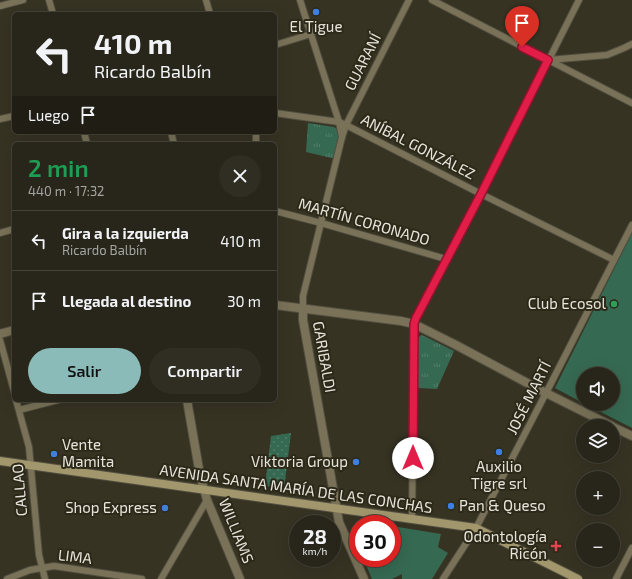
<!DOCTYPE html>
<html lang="es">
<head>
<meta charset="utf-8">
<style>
	:root { --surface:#28261a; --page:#302e23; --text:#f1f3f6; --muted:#a5a5a2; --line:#444339; --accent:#8bbbb9 }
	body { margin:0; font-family:"Exo 2",sans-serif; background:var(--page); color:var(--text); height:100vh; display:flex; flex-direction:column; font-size:15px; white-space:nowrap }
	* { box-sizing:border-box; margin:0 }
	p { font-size:13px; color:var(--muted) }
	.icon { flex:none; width:22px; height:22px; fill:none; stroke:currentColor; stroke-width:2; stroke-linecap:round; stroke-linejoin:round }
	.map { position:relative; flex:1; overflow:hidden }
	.panel { position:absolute; left:12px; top:142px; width:265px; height:260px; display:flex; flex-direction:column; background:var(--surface); border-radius:6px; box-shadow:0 4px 16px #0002,0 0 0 1px var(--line) }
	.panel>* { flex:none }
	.banner { position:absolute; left:12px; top:12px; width:265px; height:122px; border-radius:6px; box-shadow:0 4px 16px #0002,0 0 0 1px var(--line); background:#28261a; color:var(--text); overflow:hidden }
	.fabs { position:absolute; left:576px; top:367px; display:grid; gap:8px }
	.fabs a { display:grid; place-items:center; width:44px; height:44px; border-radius:50%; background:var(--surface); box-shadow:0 4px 16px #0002,0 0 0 1px var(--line); font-size:20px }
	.speed { position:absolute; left:289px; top:515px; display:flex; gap:8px; font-size:20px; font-weight:700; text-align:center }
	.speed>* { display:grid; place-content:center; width:52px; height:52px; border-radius:50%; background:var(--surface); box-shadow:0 4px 16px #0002,0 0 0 1px var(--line); line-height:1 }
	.speed small { font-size:10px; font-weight:400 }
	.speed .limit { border:6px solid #d22; background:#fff; color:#111 }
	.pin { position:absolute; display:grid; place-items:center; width:34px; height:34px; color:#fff; margin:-41px -17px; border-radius:50% 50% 50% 0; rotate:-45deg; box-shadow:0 0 4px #0007 }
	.pin .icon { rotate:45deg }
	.me { position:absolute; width:44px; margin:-22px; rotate:0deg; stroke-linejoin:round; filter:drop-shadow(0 0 3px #0008) }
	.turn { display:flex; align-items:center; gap:14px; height:84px; padding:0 16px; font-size:18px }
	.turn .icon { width:52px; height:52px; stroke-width:2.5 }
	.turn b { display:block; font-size:28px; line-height:34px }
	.then { display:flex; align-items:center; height:38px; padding:0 16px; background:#0003; gap:8px; font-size:15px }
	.round { display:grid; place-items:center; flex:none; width:42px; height:42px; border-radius:21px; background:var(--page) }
	.overview { display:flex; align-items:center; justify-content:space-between; height:68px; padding:0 16px }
	h1 { font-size:24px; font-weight:600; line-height:30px; color:#1e9e55 }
	.primary-button { display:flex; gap:8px; margin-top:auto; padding:8px 16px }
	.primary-button a { flex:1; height:46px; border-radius:24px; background:var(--accent); color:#111; font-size:16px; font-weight:600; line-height:46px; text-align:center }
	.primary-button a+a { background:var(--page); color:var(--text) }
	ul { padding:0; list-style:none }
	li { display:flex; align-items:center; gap:12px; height:60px; padding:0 16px; border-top:1px solid var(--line) }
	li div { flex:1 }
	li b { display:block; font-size:15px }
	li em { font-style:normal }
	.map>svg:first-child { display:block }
	.grass { fill:url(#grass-dots) }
	.park { fill:url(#park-tufts) }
	.pitch { fill:#366952 }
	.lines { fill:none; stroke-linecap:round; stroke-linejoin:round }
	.minor-casing { stroke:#524f40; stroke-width:8 }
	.tertiary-casing { stroke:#524f40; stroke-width:10 }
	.secondary-casing { stroke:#524f40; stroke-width:10 }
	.minor { stroke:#797258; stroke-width:6 }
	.tertiary { stroke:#797258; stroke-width:8 }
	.secondary { stroke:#a1966c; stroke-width:8 }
	.route-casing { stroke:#92132f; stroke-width:10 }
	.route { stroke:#e11d48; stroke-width:7 }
	.shop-dot { fill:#3f7fe0; stroke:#2c2919; stroke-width:1.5 }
	.leisure-dot { fill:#2e9e5b; stroke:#2c2919; stroke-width:1.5 }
	.health-dot { fill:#e0444e; stroke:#2c2919; stroke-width:1.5 }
	.labels { text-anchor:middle; stroke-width:4; stroke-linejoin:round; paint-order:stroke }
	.poi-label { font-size:15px; fill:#e7e5db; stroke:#2c2919; text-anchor:end }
	.street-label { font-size:15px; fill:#e7e5db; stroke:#2c2919 }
</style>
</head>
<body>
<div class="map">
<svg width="632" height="579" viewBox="0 0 632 579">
	<defs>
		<pattern id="grass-dots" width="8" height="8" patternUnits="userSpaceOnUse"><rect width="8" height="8" fill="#366952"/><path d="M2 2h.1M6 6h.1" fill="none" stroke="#537e6a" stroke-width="1.8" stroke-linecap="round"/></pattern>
		<pattern id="park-tufts" width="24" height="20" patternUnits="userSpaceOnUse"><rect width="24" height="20" fill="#366952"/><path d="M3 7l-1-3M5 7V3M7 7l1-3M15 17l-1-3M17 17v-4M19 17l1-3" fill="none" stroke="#537e6a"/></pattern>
	</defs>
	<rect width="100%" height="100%" fill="#363323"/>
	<path class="grass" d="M291,433L284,489L265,486L271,436Z"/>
	<g class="park">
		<path d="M308,123L334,127C346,133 338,148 336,159L306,152Z"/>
		<path d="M421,335L424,336L454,351L437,389L418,388V338Z"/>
	</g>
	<g class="pitch">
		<path d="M632,233V428L585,404H613V374H583V403L555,388Z"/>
		<path d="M392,526L441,534L438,547L448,553L432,579H402V574L392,579H372L363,558H392Z"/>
	</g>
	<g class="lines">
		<g class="minor-casing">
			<g id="minor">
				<path d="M49,0L53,14"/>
				<path d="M206,0L210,14"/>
				<path d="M300,0L339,122L342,137"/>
				<path d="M432,0L632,103"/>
				<path d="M0,6L23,0"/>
				<path d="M275,45L311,34"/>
				<path d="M548,60L607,55L624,48L632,44"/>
				<path d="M275,113L339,122L346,125L481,194L614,260"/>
				<path d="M0,119L14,116"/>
				<path d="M84,132L87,144"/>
				<path d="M171,132L174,144"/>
				<path d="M256,144V132"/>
				<path d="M275,211L321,223L446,259"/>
				<path d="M0,233L14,229"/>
				<path d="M303,309V296L342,137L346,125L409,0"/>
				<path d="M0,340L14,391"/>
				<path d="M16,400L29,447L39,555L45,579"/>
				<path d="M19,410L58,400"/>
				<path d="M412,519L414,345V324L416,318L481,194L579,0"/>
				<path d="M7,579L30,570L54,566L142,579"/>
				<path d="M161,579L207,500"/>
				<path d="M443,579L476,528L546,393L632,225"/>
				<path d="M616,579L632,548"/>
			</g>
		</g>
		<g class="tertiary-casing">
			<g id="tertiary">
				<path d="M275,305L401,321L414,324L454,344L546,393L612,426"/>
				<path d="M303,309V320L339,522L364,579"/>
				<path d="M0,334L14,330"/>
				<path d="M187,400L200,475L207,500L240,579"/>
				<path d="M613,427L632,436"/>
			</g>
		</g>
		<g class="secondary-casing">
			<path id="secondary" d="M0,461L476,528L578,579"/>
		</g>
		<use href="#minor" class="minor"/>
		<use href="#tertiary" class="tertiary"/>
		<use href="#secondary" class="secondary"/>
	</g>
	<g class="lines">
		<g class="route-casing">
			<path id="route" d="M413,458L414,324L416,318L481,194L548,60L522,47"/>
		</g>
		<use href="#route" class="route"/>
	</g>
	<g class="shop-dot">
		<circle cx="316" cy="12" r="4"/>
		<circle cx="499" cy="452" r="4"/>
		<circle cx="54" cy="454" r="4"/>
		<circle cx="356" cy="462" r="4"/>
		<circle cx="451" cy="506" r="4"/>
		<circle cx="165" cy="508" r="4"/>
	</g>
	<circle class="leisure-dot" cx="614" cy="304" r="4"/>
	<path class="health-dot" d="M554 540h4v4h4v4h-4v4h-4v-4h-4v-4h4z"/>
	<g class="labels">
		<g class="poi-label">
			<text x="316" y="32" text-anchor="middle">El Tigue</text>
			<text x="606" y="309">Club Ecosol</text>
			<text x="62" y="450" text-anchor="start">Vente<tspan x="62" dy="17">Mamita</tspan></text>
			<text x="348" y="467">Viktoria Group</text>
			<text x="499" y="472" text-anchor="middle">Auxilio<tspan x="499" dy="17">Tigre srl</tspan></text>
			<text x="459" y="511" text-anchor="start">Pan &amp; Queso</text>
			<text x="157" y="513">Shop Express</text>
			<text x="547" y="542">Odontología<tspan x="547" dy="17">Ricón</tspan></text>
		</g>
		<g class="street-label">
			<text transform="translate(363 62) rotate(-63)" y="5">GUARANÍ</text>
			<text transform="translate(418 147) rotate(27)" y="5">ANÍBAL GONZÁLEZ</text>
			<text transform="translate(364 222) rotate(16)" y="5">MARTÍN CORONADO</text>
			<text transform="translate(324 357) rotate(80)" y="5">GARIBALDI</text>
			<text transform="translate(529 398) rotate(-63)" y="5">JOSÉ MARTÍ</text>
			<text transform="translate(296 489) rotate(8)" y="5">AVENIDA SANTA MARÍA DE LAS CONCHAS</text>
			<text transform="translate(20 490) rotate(-95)" y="5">CALLAO</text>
			<text transform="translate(236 531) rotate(68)" y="5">WILLIAMS</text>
			<text transform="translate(75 557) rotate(7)" y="5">LIMA</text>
		</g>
	</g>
</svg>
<div class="fabs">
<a><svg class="icon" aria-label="sound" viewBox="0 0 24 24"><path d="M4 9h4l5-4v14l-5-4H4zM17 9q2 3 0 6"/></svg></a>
<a><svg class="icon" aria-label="layers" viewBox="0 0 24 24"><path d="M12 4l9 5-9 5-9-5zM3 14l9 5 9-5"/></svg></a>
<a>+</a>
<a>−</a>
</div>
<div class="speed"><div>28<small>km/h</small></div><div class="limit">30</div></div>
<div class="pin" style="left:522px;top:47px;background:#d93025"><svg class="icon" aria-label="arrive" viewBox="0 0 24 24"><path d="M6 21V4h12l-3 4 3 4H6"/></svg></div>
<svg class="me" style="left:413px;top:458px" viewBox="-20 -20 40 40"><circle r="19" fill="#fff"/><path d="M0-13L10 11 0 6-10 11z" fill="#e11d48"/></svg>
<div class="banner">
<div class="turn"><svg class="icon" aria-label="left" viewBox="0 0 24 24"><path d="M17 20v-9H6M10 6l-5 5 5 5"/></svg><div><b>410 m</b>Ricardo Balbín</div></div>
<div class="then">Luego<svg class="icon" aria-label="arrive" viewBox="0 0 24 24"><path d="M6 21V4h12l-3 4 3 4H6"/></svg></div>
</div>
<section class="panel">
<div class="overview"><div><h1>2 min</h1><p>440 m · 17:32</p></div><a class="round"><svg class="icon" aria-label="close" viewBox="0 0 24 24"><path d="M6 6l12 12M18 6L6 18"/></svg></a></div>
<ul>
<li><svg class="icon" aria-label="left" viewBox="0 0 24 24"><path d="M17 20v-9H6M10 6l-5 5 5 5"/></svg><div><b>Gira a la izquierda</b><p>Ricardo Balbín</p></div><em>410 m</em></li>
<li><svg class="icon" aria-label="arrive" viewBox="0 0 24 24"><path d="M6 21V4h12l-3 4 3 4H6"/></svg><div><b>Llegada al destino</b></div><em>30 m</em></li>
</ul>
<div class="primary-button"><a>Salir</a><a>Compartir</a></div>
</section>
</div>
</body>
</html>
